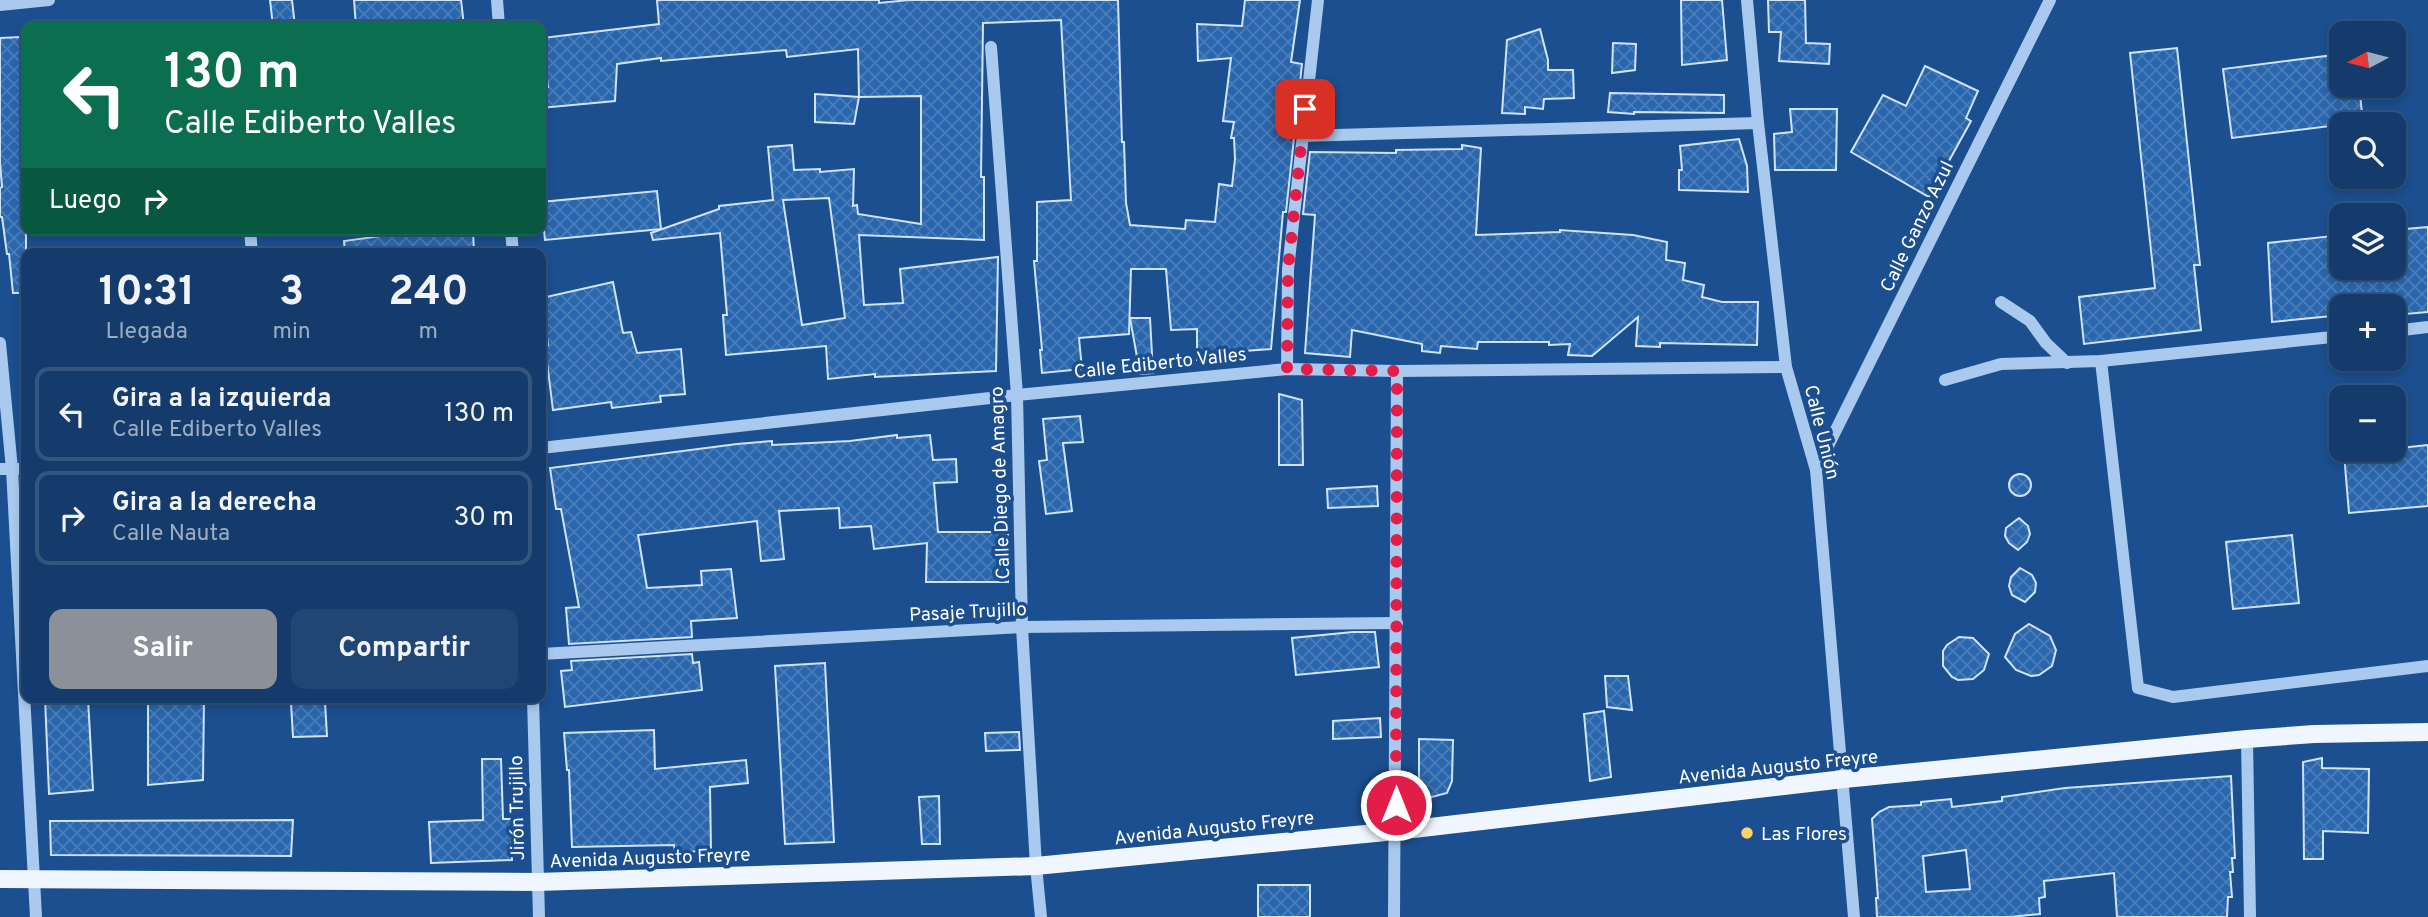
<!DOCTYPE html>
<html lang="es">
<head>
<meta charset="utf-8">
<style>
	:root { --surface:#143b6b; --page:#214673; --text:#f1f3f6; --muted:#9dadc1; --line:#33557e; --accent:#8c9099 }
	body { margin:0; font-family:Overpass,sans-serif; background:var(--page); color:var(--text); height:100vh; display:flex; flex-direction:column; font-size:26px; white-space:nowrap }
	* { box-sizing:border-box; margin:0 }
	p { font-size:23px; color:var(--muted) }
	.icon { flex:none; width:38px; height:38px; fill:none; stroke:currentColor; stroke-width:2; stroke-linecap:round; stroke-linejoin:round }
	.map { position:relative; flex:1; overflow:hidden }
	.panel { position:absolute; left:21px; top:248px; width:525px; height:455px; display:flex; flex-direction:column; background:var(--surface); border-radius:14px; box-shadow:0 4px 10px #0003,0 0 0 2px var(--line) }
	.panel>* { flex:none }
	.guide { position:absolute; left:21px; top:21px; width:525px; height:214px; border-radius:14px; box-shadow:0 4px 10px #0003,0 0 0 2px var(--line); background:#0b6e4f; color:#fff; overflow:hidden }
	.needle { width:46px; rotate:263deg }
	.controls { position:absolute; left:2329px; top:21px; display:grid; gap:14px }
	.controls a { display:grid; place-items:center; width:77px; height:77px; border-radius:14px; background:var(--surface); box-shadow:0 4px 10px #0003,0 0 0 2px var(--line); font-size:35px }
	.pin { position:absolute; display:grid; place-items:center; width:60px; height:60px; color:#fff; margin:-30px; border-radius:14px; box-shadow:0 4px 10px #0006 }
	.me { position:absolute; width:77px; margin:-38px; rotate:0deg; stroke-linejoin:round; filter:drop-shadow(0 0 5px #0008) }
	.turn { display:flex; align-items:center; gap:24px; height:147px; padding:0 28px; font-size:32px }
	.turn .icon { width:91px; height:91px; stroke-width:2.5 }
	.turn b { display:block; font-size:49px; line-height:60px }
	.then { display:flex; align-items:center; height:66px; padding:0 28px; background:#0003; gap:14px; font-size:26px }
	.eta { display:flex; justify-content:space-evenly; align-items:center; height:119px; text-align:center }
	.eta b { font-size:42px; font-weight:700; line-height:49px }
	.cta { display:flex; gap:14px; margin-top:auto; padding:14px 28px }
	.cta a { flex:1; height:80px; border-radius:14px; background:var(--accent); color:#fff; font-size:28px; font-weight:700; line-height:80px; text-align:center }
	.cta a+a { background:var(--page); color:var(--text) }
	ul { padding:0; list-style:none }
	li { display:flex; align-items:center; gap:21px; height:94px; margin:0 14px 10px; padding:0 14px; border:4px solid var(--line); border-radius:14px }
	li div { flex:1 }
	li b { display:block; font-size:26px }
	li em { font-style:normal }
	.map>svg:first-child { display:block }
	.building { fill:url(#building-cross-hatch); stroke:#cfe3fa; stroke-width:2; fill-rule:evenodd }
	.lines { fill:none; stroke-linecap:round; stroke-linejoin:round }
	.minor { stroke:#a9c9ee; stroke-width:12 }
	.major { stroke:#f0f6ff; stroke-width:18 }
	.route { stroke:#e11d48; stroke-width:12; stroke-dasharray:0 21.6 }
	.poi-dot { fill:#ffd166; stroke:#1b4f8f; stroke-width:2.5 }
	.labels { text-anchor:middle; stroke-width:7; stroke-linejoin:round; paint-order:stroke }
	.street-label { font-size:19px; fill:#fff; stroke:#1b4f8f }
	.poi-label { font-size:19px; fill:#fff; stroke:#1b4f8f; text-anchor:start }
</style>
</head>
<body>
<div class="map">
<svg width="2428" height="917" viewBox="0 0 2428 917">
	<defs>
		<pattern id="building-cross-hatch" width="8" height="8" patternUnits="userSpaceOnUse" patternTransform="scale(1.75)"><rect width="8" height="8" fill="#2a66ad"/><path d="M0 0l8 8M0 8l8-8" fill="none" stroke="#4a7db9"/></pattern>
	</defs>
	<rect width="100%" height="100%" fill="#1b4f8f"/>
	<g class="building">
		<path d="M270,0H292L295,26H273Z"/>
		<path d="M354,0H461L464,26H356Z"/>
		<path d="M657,0H879V3L909,0H1118L1122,142H1124L1126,203L1130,225L1185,229L1186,220L1215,222L1219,184L1232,186L1235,159L1234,138H1231L1234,122L1223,121L1231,58L1198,61L1197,24L1242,26L1245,0H1300L1291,62L1302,64L1286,212H1283L1271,349L1216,353V359L1197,360V329L1171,330L1166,269H1131L1129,334L1079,338L1082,369L1042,373L1040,350H1042L1034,261H1037V202L1071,200L1061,20L983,23L981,177H984V240L859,235L864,305L903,303L900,269L998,257L996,371L875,377V374L828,379L826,346L726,355L723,315H727L720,233L653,240L651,233L719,209V206L773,200L768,147L792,145L794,170L820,169V172L854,169L853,206L857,205L858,214L921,224V96L859,97L858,49L787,57L786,50L661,61V58L617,64L615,101L541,108V88L548,87L542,38L659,24ZM829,198L845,318L802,325L783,200Z"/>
		<path d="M1681,0H1722L1727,60L1682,65Z"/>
		<path d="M1768,0H1805L1806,43L1830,44L1829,64L1779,61L1781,32H1769Z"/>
		<path d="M1540,29L1548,60V70H1573L1574,98L1544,99L1543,109L1525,107V114L1502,113L1507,40Z"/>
		<path d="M20,37L26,105V293H13L9,254H7L2,217H0V188L2,187L0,163V38Z"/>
		<path d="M1613,43L1636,44L1635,70L1612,73Z"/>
		<path d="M2177,48L2200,265H2194L2201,330L2084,344L2079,297L2155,288L2130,53Z"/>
		<path d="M2342,54V86H2359L2363,122L2232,138L2223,69Z"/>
		<path d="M1925,66L1978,91L1966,118L1971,121L1929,197L1851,152L1883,95L1906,106Z"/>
		<path d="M1610,93L1724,95V113L1634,112V114L1608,112Z"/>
		<path d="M815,94L859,97L854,124L815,122Z"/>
		<path d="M1790,109H1837L1836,170H1775L1774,134L1792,132Z"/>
		<path d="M1739,139L1747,166L1748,192L1679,190V170H1682L1680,146Z"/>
		<path d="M1462,145L1481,148L1476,235L1560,232V230L1633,235L1667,242L1666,260L1685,263L1683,280L1704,285L1702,297L1722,302H1758L1757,345L1660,343V347L1636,346L1638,317L1592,356L1568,355L1570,344L1549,345V342H1478L1477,349L1441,346L1440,353L1422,351V344L1352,330L1350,357L1305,353L1315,215L1303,214L1310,152L1396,153V150L1462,149Z"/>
		<path d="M657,191L661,229L545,240L541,202Z"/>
		<path d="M2428,227V312L2394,315V306H2342V315L2272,322L2268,243L2342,235V268H2394V230Z"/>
		<path d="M388,229H473L474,254H399V252L345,254L344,241L389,235Z"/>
		<path d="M613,282L623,333L631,332L637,353L681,349L685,394L660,396L661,402L612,408L611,402L553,410L545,346L548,345L544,316L546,297Z"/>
		<path d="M1130,318H1150L1153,373L1140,374Z"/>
		<path d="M1279,394L1302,400L1303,465H1279Z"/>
		<path d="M1080,416L1083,442L1063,443L1072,511L1046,514L1039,461L1047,460L1043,419Z"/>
		<path d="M897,435V438L930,435L933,460L956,459L957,482L934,483L938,532H1008V582H926L927,543L874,549L871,526L840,528L839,508L779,511L784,559L761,561L757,521L638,535L647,588L702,585L701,571L731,569L737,618L691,621L692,637L569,644L566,608L579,607L561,509H556L550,468L737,444L772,441V445L850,441Z"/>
		<path d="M2428,445V506L2349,513L2344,454Z"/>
		<circle cx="2020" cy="485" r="11"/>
		<path d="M1377,486L1378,506L1328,508L1327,489Z"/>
		<path d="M2019,518L2028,526L2030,534L2027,542L2018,550L2009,543L2005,536L2006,528Z"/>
		<path d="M2292,535L2299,603L2233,609L2226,542Z"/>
		<path d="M2020,568L2032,575L2036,583L2035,592L2025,602L2012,595L2009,586L2011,577Z"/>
		<path d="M2029,624L2050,636L2056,650L2052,666L2039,675L2031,676L2016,670L2005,657L2015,634Z"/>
		<path d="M1353,632H1375L1379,667L1296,675L1292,638Z"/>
		<path d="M1959,637L1973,638L1989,654L1984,670L1973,679L1958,680L1952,677L1943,666V651L1947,645Z"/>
		<path d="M692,654L693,663L699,662L702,690L565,707L561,671L572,670L571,661Z"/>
		<path d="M825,663L834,842L785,844L775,666Z"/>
		<path d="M1605,676H1628L1632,710L1607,707Z"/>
		<path d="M45,698H88L93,790L49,794Z"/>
		<path d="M148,698H204L203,780L148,785Z"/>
		<path d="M325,702L327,736L293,737L291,703Z"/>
		<path d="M1604,711L1611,777L1590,781L1584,714Z"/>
		<path d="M1380,718L1381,737L1333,739V721Z"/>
		<path d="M654,730L655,769L746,760L748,783L710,787L711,851L675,852L674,845L572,847L569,770H567L564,733Z"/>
		<path d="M1019,732L1020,750L986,751L985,733Z"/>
		<path d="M1419,739L1453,740L1452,781L1447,793L1424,799L1419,791Z"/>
		<path d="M2322,758V768L2369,769L2368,833L2323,831V859H2304L2303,762Z"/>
		<path d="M482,759H501L503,819H511L512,860L431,863L429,822L483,820Z"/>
		<path d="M2231,776L2235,858H2232L2233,872H2230L2232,897H2228L2227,917H2117L2114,873L2044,881L2045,897L2039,898L2040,914L2010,917H1877L1876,898H1878L1872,819L1879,812L1889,807L1921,805V802L1951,799L1952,807L2002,801V797L2065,788ZM1966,850L1970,889L1926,892L1923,856Z"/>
		<path d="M939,796L940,844H922L919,797Z"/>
		<path d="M293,820L291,856L51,855L50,821Z"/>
		<rect x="1258" y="885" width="52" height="32"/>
	</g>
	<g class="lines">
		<g class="minor">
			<path d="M497,0L499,26"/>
			<path d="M1747,0L1758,123L1786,367L1816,470L1854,917"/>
			<path d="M0,5L49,0"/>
			<path d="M991,47L1017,395L1022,627L1036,866L1041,917"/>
			<path d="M1302,136L1758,123"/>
			<path d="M250,229L252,254"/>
			<path d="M511,229L513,254"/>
			<path d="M2001,302L2030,321L2046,343L2067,363"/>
			<path d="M2394,331L2428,327"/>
			<path d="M0,343L12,469L36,917"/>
			<path d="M2101,361L2138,688L2173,697L2428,666"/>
			<path d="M1287,369L1288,269L1318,0"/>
			<path d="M1945,380L2001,364L2101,361L2342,336"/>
			<path d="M541,448L1017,395L1287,369L1397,371L1786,367"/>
			<path d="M0,469H26"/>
			<path d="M1816,470L2050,0"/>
			<path d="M541,654L1022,627L1397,623"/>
			<path d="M533,698L539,917"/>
			<path d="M2247,739L2250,917"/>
			<path d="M1394,917L1397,371"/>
		</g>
		<path class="major" d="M0,879L537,882L1036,866L1396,831L1844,779L2247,739L2314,734L2428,732"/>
	</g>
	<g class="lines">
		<path class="route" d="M1305,109L1288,269L1287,369L1397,371L1396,805"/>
	</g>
	<circle class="poi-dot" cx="1747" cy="833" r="7"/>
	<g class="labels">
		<g class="street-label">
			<text transform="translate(1916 226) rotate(-64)" y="7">Calle Ganzo Azul</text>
			<text transform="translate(1160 362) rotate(-6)" y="7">Calle Ediberto Valles</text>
			<text transform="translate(1823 432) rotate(76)" y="7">Calle Unión</text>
			<text transform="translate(999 483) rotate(-92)" y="7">Calle Diego de Amagro</text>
			<text transform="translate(968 611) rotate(-3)" y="7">Pasaje Trujillo</text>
			<text transform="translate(1778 766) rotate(-6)" y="7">Avenida Augusto Freyre</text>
			<text transform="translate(516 808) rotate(-91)" y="7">Jirón Trujillo</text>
			<text transform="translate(1214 827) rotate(-6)" y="7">Avenida Augusto Freyre</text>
			<text transform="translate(650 857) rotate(-2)" y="7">Avenida Augusto Freyre</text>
		</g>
		<g class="poi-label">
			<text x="1761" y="840">Las Flores</text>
		</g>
	</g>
</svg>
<div class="controls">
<a><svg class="needle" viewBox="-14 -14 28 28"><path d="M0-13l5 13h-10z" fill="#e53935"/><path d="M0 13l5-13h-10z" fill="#9dadc1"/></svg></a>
<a><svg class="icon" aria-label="search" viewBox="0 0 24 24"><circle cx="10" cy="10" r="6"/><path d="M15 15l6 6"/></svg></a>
<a><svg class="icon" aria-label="layers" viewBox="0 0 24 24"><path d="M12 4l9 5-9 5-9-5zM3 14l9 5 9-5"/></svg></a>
<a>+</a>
<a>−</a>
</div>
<div class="pin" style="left:1305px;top:109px;background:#d93025"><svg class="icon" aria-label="arrive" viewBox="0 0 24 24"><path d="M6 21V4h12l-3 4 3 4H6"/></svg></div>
<svg class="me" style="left:1396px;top:805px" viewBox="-20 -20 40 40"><circle r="17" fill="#e11d48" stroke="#fff" stroke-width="3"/><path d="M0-11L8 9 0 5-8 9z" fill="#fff"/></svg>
<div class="guide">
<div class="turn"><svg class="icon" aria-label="left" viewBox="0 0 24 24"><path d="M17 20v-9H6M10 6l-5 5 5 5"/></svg><div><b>130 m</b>Calle Ediberto Valles</div></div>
<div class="then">Luego<svg class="icon" aria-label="right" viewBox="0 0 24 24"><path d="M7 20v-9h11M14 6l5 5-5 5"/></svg></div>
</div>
<section class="panel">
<div class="eta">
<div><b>10:31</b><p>Llegada</p></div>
<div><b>3</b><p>min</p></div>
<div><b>240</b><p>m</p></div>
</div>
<ul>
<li><svg class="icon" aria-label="left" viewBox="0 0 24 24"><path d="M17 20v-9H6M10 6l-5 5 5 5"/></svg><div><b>Gira a la izquierda</b><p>Calle Ediberto Valles</p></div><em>130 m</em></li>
<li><svg class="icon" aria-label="right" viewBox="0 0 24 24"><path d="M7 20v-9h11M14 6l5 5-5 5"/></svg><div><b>Gira a la derecha</b><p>Calle Nauta</p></div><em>30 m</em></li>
</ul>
<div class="cta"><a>Salir</a><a>Compartir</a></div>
</section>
</div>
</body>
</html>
